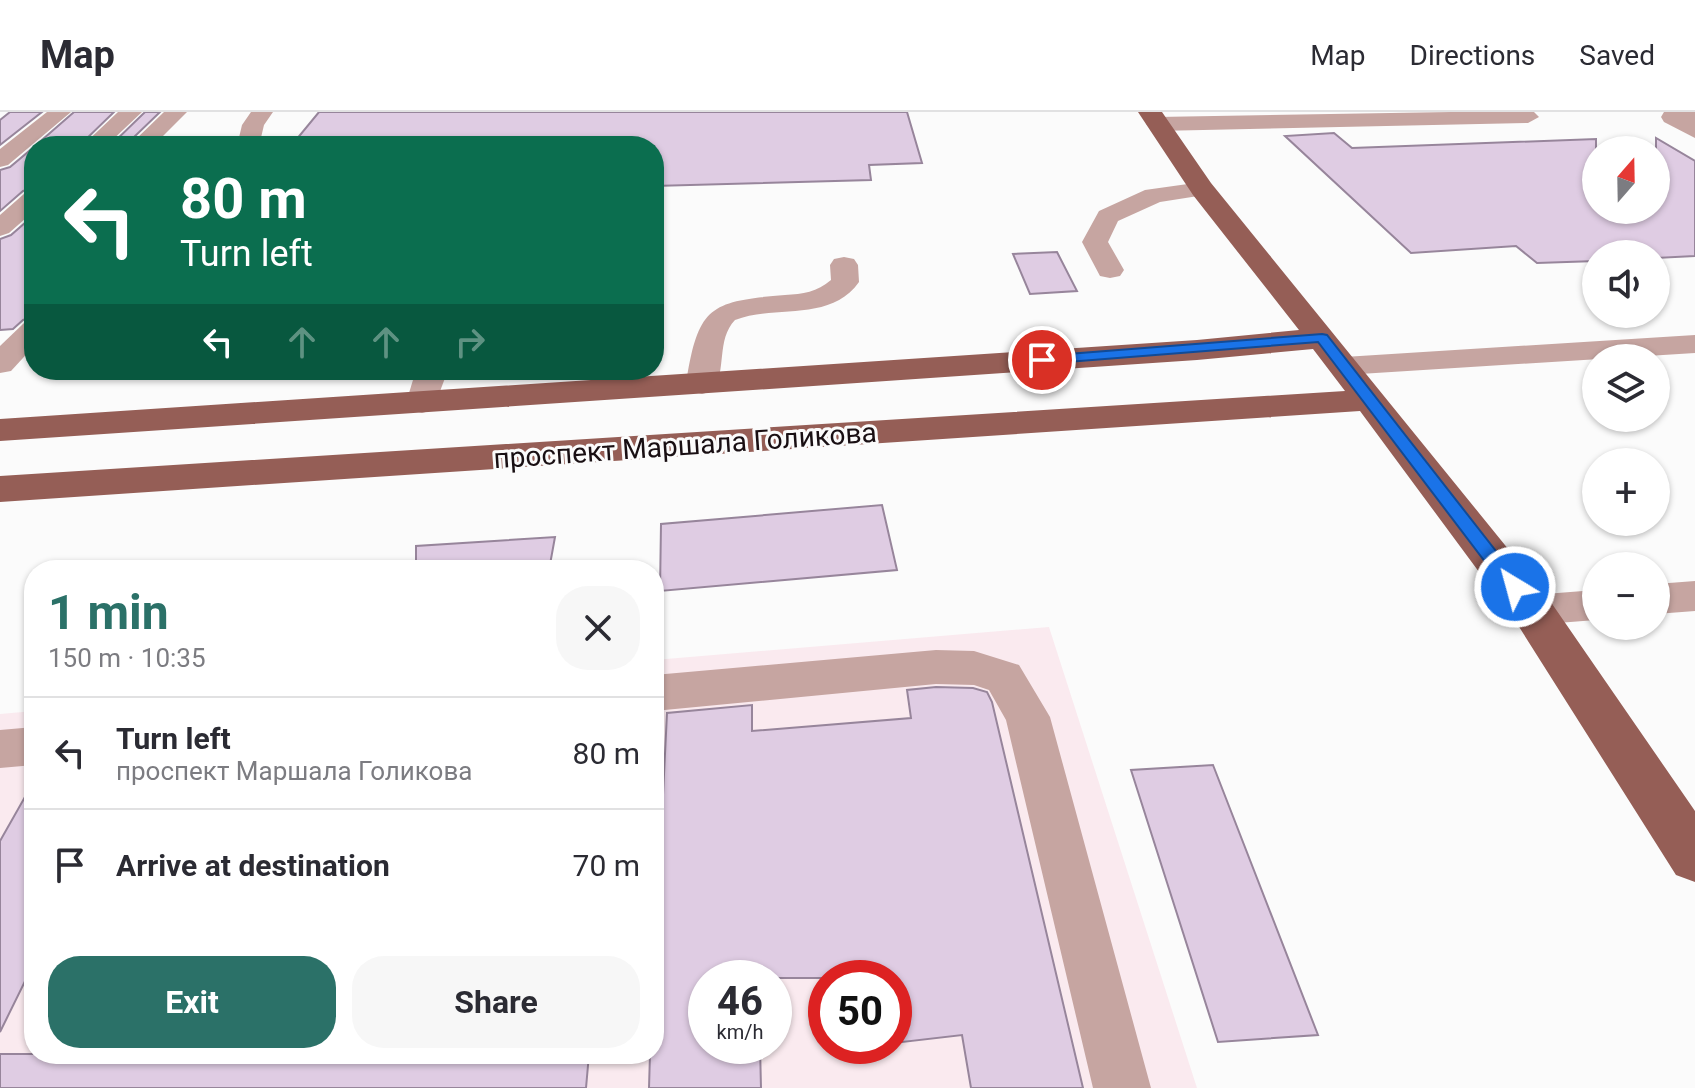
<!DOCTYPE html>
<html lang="en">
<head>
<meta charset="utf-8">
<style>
	:root { --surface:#fff; --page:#f7f7f7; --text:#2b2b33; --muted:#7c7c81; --line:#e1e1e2; --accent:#2b7168 }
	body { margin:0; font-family:Roboto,sans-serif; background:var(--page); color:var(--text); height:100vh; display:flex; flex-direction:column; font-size:30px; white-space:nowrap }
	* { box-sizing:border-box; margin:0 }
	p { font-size:26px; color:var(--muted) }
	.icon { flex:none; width:44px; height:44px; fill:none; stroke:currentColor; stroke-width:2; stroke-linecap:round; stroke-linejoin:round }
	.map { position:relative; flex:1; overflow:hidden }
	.details { position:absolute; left:24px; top:448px; width:640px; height:504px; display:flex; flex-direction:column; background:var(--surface); border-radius:32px; box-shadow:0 2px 6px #0004 }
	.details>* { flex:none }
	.guide { position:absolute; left:24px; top:24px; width:640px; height:244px; border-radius:32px; box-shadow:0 2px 6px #0004; background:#0b6e4f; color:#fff; overflow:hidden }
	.needle { width:52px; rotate:20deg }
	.tools { position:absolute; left:1582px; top:24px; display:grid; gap:16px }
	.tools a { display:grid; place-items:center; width:88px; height:88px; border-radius:50%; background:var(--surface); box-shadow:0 2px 6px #0004; font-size:40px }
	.speed { position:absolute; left:688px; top:848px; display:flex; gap:16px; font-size:40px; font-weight:700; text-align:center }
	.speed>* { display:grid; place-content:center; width:104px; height:104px; border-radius:50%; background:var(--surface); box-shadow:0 2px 6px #0004; line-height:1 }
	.speed small { font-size:20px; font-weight:400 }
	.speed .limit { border:12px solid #d22; background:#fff; color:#111 }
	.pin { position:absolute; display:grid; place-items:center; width:68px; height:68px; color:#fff; margin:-34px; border:4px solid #fff; border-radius:50%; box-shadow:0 2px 8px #0007 }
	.me { position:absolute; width:88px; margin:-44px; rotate:323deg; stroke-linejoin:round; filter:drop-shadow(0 0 6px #0008) }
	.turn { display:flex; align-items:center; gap:28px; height:168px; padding:0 24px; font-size:36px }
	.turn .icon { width:104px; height:104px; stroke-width:2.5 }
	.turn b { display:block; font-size:56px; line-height:68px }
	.lanes { display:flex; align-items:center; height:76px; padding:0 24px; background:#0003; justify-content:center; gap:40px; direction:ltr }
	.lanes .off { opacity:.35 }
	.round { display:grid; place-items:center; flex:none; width:84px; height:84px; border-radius:32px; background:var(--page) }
	.summary { display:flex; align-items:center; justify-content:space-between; height:136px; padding:0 24px }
	h1 { font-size:48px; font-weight:700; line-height:60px; color:var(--accent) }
	.cta { display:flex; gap:16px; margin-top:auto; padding:16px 24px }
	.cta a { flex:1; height:92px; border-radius:32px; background:var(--accent); color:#fff; font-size:32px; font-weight:700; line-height:92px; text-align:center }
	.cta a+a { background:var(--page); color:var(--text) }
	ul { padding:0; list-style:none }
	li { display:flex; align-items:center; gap:24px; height:112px; padding:0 24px; border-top:2px solid var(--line) }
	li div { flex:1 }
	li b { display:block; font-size:30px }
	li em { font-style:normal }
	header { display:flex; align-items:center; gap:48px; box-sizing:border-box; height:112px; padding:0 40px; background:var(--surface); border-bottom:2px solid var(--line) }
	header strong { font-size:38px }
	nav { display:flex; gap:44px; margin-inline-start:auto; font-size:28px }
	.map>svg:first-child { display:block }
	.built { fill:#faeaef; fill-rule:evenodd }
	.building { fill:#dfcce3; stroke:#97859b; stroke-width:2 }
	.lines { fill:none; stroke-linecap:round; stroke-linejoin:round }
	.minor { fill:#c6a5a1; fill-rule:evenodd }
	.major { fill:#955e56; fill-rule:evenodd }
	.route { fill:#1a73e8; stroke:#114b97; stroke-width:2 }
	.labels { text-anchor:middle; stroke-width:6; stroke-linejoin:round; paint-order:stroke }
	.street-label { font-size:28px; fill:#190f13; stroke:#fbfbfb }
</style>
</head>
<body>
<header>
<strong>Map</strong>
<nav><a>Map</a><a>Directions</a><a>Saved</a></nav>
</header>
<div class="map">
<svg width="1695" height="976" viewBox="0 0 1695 976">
	<rect width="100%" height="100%" fill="#fbfbfb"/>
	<path class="built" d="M1049,515L1197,976H0V602L34,599V942H654V548ZM706,866H774V934H706ZM826,866H894V934H826Z"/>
	<g class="building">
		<path d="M10,0H42L0,33V8Z"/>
		<path d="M74,0H114L79,34H35Z"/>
		<path d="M145,0H160L133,26L131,34H110Z"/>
		<path d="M319,0H907L922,51L869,53L871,68L654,74V34H291Z"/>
		<path d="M1334,21L1352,36L1596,27V98H1656V26L1695,49V144L1656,146V142H1596V149L1537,151L1516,134L1411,141L1285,24Z"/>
		<path d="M34,35V76L23,79L0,99V58L10,55Z"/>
		<path d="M34,103V205L23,208L13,217L0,218V127L11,123Z"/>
		<path d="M1057,140L1077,179L1030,182L1013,142Z"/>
		<path d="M882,393L897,458L660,479L661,412Z"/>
		<path d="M555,425L549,458H416V434Z"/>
		<path d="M936,575L973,576L987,580L992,590L1083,976H971L962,923L894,931V866H706V934H760L761,976H649L650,942H654V866L667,601L752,593V619L911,606L907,578Z"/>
		<path d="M1213,653L1318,923L1218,930L1131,658Z"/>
		<path d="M34,669V851L0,920V729Z"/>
		<path d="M0,942H589L586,976H0Z"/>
	</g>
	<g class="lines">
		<g class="minor">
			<path d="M47,0H71L8,53L0,55V37Z"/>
			<path d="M118,0H142L106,34H82Z"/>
			<path d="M164,0H187L154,33H138L135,28Z"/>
			<path d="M251,0H273L264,13L259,34H237L242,13Z"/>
			<path d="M1451,0H1534L1539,5L1528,11L1157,19L1146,12L1157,5Z"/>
			<path d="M1664,0H1695V26L1664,10L1661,5Z"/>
			<path d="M1202,70L1211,72L1214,77L1211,82L1160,90L1118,109L1108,130L1124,158L1120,164L1110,166L1100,164L1082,130L1099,99L1145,78Z"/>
			<path d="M34,79V99L9,121L0,124V103L25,81Z"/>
			<path d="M844,145L854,147L858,153L859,170C830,211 775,192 735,208C716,228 727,258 713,279L702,282L691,279L686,272C698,195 709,189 785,183C803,182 817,180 831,168L830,153L834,147Z"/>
			<path d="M34,208V234L11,259L0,261V234L24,211Z"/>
			<path d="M1695,223V241L1344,263L1333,261L1328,254L1333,247L1344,245Z"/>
			<path d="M416,258H448L433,298L422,301L411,298L406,291Z"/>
			<path d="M1695,469V499L1656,502V472Z"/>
			<path d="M1596,478V508L1532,513L1518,509L1512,498L1518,487L1532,483Z"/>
			<path d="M936,538L974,539L1019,553L1050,605L1151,976H1093L1006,608L989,578L974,573L936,572L654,599V563Z"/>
			<path d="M34,615V653L0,656V618Z"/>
		</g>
		<path class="major" d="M1138,0H1162L1211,71L1548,486L1695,699V770L1676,763L1516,510L1360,299L0,390V364L1345,279L1313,237L1197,248L0,329V307L1197,228L1299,218L1193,83Z"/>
	</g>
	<path class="route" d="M1322,222L1327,223L1521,471L1524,475L1521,480H1508L1318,230L1042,252L1035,248L1042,244Z"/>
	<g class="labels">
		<g class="street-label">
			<text transform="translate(685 333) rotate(-4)" y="10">проспект Маршала Голикова</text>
		</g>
	</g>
</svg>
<div class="tools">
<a><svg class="needle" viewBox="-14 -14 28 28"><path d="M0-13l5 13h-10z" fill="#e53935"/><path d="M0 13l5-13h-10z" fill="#7c7c81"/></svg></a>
<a><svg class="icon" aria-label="sound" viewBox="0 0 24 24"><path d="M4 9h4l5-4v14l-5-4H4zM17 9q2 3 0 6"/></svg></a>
<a><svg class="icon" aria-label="layers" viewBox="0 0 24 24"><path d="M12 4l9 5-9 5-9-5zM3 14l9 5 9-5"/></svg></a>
<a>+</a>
<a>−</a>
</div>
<div class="speed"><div>46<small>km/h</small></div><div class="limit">50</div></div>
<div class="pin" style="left:1042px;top:248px;background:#d93025"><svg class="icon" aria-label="arrive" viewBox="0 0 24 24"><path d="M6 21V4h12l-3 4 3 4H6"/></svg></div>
<svg class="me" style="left:1515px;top:475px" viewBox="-20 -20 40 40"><circle r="17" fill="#1a73e8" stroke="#fff" stroke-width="3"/><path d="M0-11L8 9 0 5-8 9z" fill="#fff"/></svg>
<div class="guide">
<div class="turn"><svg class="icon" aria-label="left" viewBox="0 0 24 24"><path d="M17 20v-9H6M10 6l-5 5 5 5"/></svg><div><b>80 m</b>Turn left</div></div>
<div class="lanes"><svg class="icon" aria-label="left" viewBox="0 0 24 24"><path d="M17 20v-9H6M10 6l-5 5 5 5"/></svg><svg class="icon off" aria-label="ahead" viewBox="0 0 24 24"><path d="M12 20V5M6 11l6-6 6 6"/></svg><svg class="icon off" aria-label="ahead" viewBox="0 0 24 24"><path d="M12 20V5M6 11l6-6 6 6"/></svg><svg class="icon off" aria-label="right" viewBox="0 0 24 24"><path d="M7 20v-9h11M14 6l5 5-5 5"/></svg></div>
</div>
<section class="details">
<div class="summary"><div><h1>1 min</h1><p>150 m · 10:35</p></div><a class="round"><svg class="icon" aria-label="close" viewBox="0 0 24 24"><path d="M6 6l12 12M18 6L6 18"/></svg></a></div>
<ul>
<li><svg class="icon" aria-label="left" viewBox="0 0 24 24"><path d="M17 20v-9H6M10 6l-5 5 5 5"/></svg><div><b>Turn left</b><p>проспект Маршала Голикова</p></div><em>80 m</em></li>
<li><svg class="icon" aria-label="arrive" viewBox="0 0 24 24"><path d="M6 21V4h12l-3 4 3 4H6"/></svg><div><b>Arrive at destination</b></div><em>70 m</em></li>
</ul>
<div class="cta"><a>Exit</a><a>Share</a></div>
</section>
</div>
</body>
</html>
